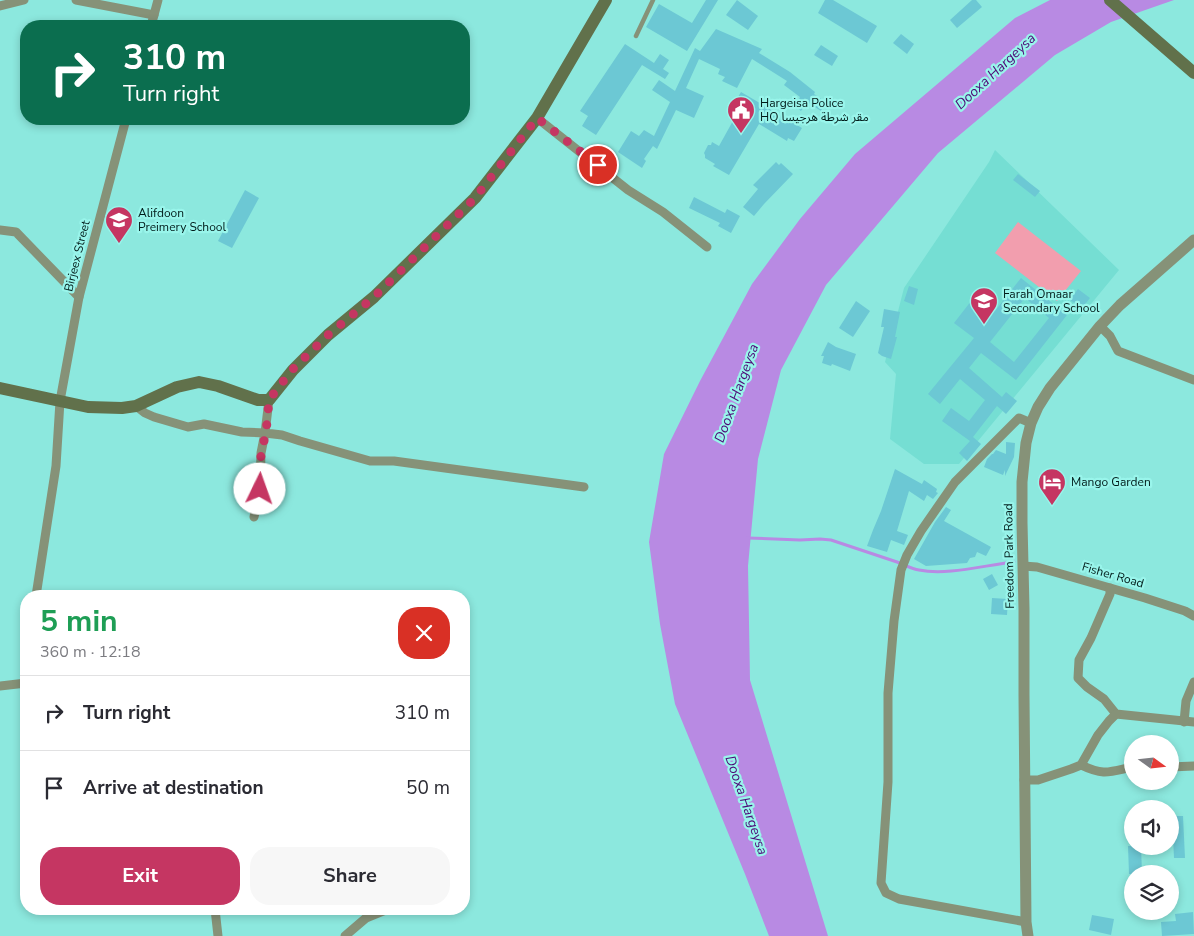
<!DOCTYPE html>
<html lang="en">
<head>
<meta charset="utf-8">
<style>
	:root { --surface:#fff; --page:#f7f7f7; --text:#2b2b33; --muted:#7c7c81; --line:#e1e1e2; --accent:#c53662 }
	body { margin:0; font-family:"Nunito Sans","Noto Sans Arabic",sans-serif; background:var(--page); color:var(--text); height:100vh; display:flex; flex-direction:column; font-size:19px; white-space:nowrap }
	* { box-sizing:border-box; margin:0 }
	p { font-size:16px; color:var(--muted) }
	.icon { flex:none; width:28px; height:28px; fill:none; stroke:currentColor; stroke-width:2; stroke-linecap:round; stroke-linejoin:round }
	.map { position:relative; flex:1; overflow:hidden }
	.side { position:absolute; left:20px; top:590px; width:450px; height:325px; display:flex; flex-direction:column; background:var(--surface); border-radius:20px; box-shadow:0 2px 8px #0003 }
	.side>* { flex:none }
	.top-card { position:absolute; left:20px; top:20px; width:450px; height:105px; border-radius:20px; box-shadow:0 2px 8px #0003; background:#0b6e4f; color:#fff; overflow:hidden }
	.needle { width:32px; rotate:105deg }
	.tools { position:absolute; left:1124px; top:735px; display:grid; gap:10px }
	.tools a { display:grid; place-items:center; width:55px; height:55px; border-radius:50%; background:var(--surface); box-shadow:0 2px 8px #0003; font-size:25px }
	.pin { position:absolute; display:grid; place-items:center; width:42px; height:42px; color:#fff; margin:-21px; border:2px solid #fff; border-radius:50%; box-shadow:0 1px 5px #0007 }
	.me { position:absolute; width:55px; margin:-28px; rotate:3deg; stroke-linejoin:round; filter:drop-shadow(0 0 4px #0008) }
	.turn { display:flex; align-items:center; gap:18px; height:105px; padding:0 20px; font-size:22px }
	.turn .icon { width:65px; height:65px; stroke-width:2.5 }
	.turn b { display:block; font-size:35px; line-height:42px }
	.round { display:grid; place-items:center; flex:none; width:52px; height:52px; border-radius:20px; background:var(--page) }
	.overview { display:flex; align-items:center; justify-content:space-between; height:85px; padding:0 20px }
	h1 { font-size:30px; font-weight:700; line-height:38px; color:#1e9e55 }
	.action { display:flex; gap:10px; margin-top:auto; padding:10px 20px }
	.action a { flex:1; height:58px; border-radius:20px; background:var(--accent); color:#fff; font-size:20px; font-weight:700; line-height:58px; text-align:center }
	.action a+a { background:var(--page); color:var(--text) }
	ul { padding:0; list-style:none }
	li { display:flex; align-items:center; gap:15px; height:75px; padding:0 20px; border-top:1px solid var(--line) }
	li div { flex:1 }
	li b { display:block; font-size:19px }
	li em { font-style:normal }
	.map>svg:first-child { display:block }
	.built { fill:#75ded3 }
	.green { fill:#f29eae }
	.water { fill:#b88ae3 }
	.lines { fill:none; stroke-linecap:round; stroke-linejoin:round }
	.stream { stroke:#b88ae3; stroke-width:3 }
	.building { fill:#6cc8d4; fill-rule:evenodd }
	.service { stroke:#869278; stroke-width:4.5 }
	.minor { stroke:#869278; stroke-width:9 }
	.tertiary { stroke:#869278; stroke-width:11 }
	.secondary { stroke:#61714b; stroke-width:12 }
	.route { stroke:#c53662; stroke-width:9; stroke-dasharray:0 16.2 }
	.labels { text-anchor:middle; stroke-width:4.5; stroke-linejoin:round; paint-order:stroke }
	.poi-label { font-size:12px; fill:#001b19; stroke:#99f5eb; text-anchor:start }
	.street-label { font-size:12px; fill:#001b19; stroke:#99f5eb }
	.water-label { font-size:14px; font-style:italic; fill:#4d0876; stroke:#99f5eb }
</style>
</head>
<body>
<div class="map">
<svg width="1194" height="936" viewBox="0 0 1194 936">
	<rect width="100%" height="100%" fill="#8ce8de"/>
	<path class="built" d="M995,150L1119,270L959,464H924L890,439L896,374L885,362L904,288L989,162Z"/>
	<path class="green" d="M1018,222L1081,271L1057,301L995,253Z"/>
	<path class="water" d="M1050,0H1174L1111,22L1055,55L938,153L826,285L781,370L758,459L748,566L750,680L828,936H769L745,874L675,704L660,624L649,542L664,454L700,381L752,284L800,219L855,154L1015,18Z"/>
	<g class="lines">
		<path class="stream" d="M748,538L800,540L820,539L831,540L897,562C905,565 912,569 919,570C947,576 985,565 1014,562"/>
	</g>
	<g class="building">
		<path d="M706,0H718L687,51L646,27L659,4L692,23Z"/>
		<path d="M737,0L758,16L748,30L726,15Z"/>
		<path d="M825,0H833L877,26L867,43L818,13Z"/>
		<path d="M972,0H976L982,7L957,28L950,20Z"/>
		<path d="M716,29L762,49L759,53L790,72L815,92L814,94L826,102L821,111L807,102L801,111L794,106L800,97L784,85L787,81L752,59L737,88L722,81L725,77L718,74L720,69L699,59L686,88L704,96L694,118L676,110L657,149L653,146L644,159L646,161L642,168L618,152L631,131L639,136L644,130L654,136L670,102L652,90L659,80L675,91L695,48L700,51Z"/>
		<path d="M901,34L914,44L907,54L893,43Z"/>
		<path d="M625,44L654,63L660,54L669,60L663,69L669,73L665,79L642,65L596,135L582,126L588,116L580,111Z"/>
		<path d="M821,45L838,56L832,66L814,55Z"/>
		<path d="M741,92L802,128L794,141L788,138L787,141L759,124L729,175L713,166L715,164L705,158V155L704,153L708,145H711L712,142L719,146L739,110L736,108L737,106L734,104Z"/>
		<path d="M776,162L779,165L781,163L793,174L764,204L754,216L743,207L758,189L753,185Z"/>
		<path d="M1018,174L1040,191L1035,197L1013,180Z"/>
		<path d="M245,190L259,198L232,248L218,241Z"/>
		<path d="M694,197L725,213L727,209L740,216L731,233L718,226L720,223L689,208Z"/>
		<path d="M1021,278L1067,315L1016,380L981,353L969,368L1002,397L1006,392L1017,401L1006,414L997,406L973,437L981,444L967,461L959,453L970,441L942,421L951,408L969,421L985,400L960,379L940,404L928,394L974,338L954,323L975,296L995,311ZM1025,298L1049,318L1014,362L990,342Z"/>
		<path d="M909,286L918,289L914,305L904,301Z"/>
		<path d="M1078,289L1090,298L1082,308L1070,300Z"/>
		<path d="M856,301L870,311L853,337L839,328Z"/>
		<path d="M884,309L900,312L895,337H897L891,359L882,356L878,353L884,327H881Z"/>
		<path d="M828,342L836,347L856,354L850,371L832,364L831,366L822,363L824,356H821Z"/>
		<path d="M1006,442L1015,443L1014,457L1005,476V470L1003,475L984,467L987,459L992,454H993L996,450L1006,454Z"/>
		<path d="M895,469L922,484L924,480L937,489L936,492L938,493L933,499L927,495L924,501L909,491L897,531L908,535L904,545L891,540L887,552L867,546L873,530L881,511Z"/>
		<path d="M946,507L951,510L944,521L991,547L986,556L977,552L975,557L970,558L967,563L926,566L914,559L935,522Z"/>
		<path d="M992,574L998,585L989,590L983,579Z"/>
		<path d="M992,598L1008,599L1007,615L991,614Z"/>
		<path d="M1172,816H1183L1185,858H1174Z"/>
		<path d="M1128,846H1141L1142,874H1129Z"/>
		<path d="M1193,912L1194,934L1162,936L1161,922L1176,921L1175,914Z"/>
		<path d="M1092,915L1114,919L1111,935L1089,930Z"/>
	</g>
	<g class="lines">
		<path class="service" d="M636,36L653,0"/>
		<g class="minor">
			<path d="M76,0L154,15"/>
			<path d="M0,6L24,0"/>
			<path d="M151,26L158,0"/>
			<path d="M537,118L628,190L663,212L707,247"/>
			<path d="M0,230L16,232L79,297"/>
			<path d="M1100,326L1110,336L1118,351L1194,380"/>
			<path d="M269,400L265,433L282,435L300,441L370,461H394L584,487"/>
			<path d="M136,406L145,413L154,417L188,427L204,424L242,432L265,433L261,453L260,489L254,517"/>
			<path d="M1023,566L1037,567L1145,598L1185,611L1194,616"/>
			<path d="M1110,588V594L1091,638L1079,660L1078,678L1087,687L1104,699L1116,714L1194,722"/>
			<path d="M36,596L56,466L60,401L79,297L126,119"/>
			<path d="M26,659L25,668L26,680"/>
			<path d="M0,686L26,683"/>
			<path d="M1184,722L1186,701L1194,682"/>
			<path d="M1081,765C1104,776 1109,772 1132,767"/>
			<path d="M1170,767L1194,766"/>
			<path d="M1024,780H1038L1071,769L1081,765L1098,735L1109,721L1116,714"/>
			<path d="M215,909L218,936"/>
			<path d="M1026,922L899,899L886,893L881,883L888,782V693L894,621L901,570L907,555L921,531L955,482L1019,418L1031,423"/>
			<path d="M345,936L366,918L388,909"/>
		</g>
		<path class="tertiary" d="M1028,936L1026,922L1024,695V609L1022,523V482L1026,443L1031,423L1038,407L1050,388L1100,326L1120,305L1194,240"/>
		<g class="secondary">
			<path d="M1110,0L1194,73"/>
			<path d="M0,388L88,407L122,408L136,406L177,387L199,382L218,386L258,400H269L293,370L328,335L374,297L475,198L537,118L606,0"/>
		</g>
	</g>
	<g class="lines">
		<path class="route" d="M260,489L261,453L266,433L269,400L278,388L292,370L328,335L374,297L475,198L537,118L598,165"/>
	</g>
	<defs>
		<g id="civic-pin" transform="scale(1.4375)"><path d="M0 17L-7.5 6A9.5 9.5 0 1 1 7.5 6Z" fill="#c53662" stroke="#99f5eb"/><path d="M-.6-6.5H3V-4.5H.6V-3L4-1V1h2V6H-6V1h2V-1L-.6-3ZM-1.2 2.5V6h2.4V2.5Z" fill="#fff"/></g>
		<g id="school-pin" transform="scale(1.4375)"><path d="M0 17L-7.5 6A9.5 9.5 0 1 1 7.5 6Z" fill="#c53662" stroke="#99f5eb"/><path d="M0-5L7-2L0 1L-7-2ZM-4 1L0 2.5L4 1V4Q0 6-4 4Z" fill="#fff"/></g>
		<g id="hotel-pin" transform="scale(1.4375)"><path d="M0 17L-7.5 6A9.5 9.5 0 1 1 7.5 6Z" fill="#c53662" stroke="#99f5eb"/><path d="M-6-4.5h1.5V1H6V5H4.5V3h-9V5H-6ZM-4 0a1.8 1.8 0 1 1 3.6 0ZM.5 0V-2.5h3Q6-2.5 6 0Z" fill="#fff"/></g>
	</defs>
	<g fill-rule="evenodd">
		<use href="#civic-pin" x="741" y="110"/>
		<use href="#school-pin" x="119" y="220"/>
		<use href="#school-pin" x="984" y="301"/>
		<use href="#hotel-pin" x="1052" y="482"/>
	</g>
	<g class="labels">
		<g class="poi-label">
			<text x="760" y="107">Hargeisa Police<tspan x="760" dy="14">HQ مقر شرطة هرجيسا</tspan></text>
			<text x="138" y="217">Alifdoon<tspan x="138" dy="14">Preimery School</tspan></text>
			<text x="1003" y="298">Farah Omaar<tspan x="1003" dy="14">Secondary School</tspan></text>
			<text x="1071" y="486">Mango Garden</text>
		</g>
		<g class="street-label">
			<text transform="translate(77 256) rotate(-76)" y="4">Birjeex Street</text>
			<text transform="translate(1009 556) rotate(-91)" y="4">Freedom Park Road</text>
			<text transform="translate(1113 575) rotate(16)" y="4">Fisher Road</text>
		</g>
		<g class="water-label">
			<text transform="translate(995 71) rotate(-43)" y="5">Dooxa Hargeysa</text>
			<text transform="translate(736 393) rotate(-70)" y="5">Dooxa Hargeysa</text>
			<text transform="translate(747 805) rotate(71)" y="5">Dooxa Hargeysa</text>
		</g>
	</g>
</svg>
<div class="tools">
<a><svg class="needle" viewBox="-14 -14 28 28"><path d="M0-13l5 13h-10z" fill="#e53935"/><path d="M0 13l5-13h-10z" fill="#7c7c81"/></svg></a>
<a><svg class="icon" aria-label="sound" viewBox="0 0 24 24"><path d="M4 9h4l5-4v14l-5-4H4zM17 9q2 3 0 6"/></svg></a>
<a><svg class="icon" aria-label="layers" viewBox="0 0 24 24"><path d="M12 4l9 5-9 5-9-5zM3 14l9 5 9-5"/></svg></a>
</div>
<div class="pin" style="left:598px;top:165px;background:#d93025"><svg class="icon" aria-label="arrive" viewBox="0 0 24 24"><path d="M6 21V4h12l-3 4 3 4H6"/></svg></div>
<svg class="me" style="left:260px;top:489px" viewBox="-20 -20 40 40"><circle r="19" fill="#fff"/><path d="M0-13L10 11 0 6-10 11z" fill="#c53662"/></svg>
<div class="top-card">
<div class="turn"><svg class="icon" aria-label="right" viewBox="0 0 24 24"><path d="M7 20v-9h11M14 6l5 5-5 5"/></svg><div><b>310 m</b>Turn right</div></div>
</div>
<section class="side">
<div class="overview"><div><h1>5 min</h1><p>360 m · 12:18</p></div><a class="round" style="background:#d93025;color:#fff"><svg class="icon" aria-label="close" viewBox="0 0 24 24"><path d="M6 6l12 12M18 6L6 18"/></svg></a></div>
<ul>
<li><svg class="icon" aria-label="right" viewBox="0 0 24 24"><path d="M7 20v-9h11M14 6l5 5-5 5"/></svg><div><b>Turn right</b></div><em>310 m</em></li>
<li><svg class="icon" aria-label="arrive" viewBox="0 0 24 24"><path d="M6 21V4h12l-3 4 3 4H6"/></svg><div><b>Arrive at destination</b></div><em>50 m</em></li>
</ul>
<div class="action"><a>Exit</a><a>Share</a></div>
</section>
</div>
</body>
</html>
